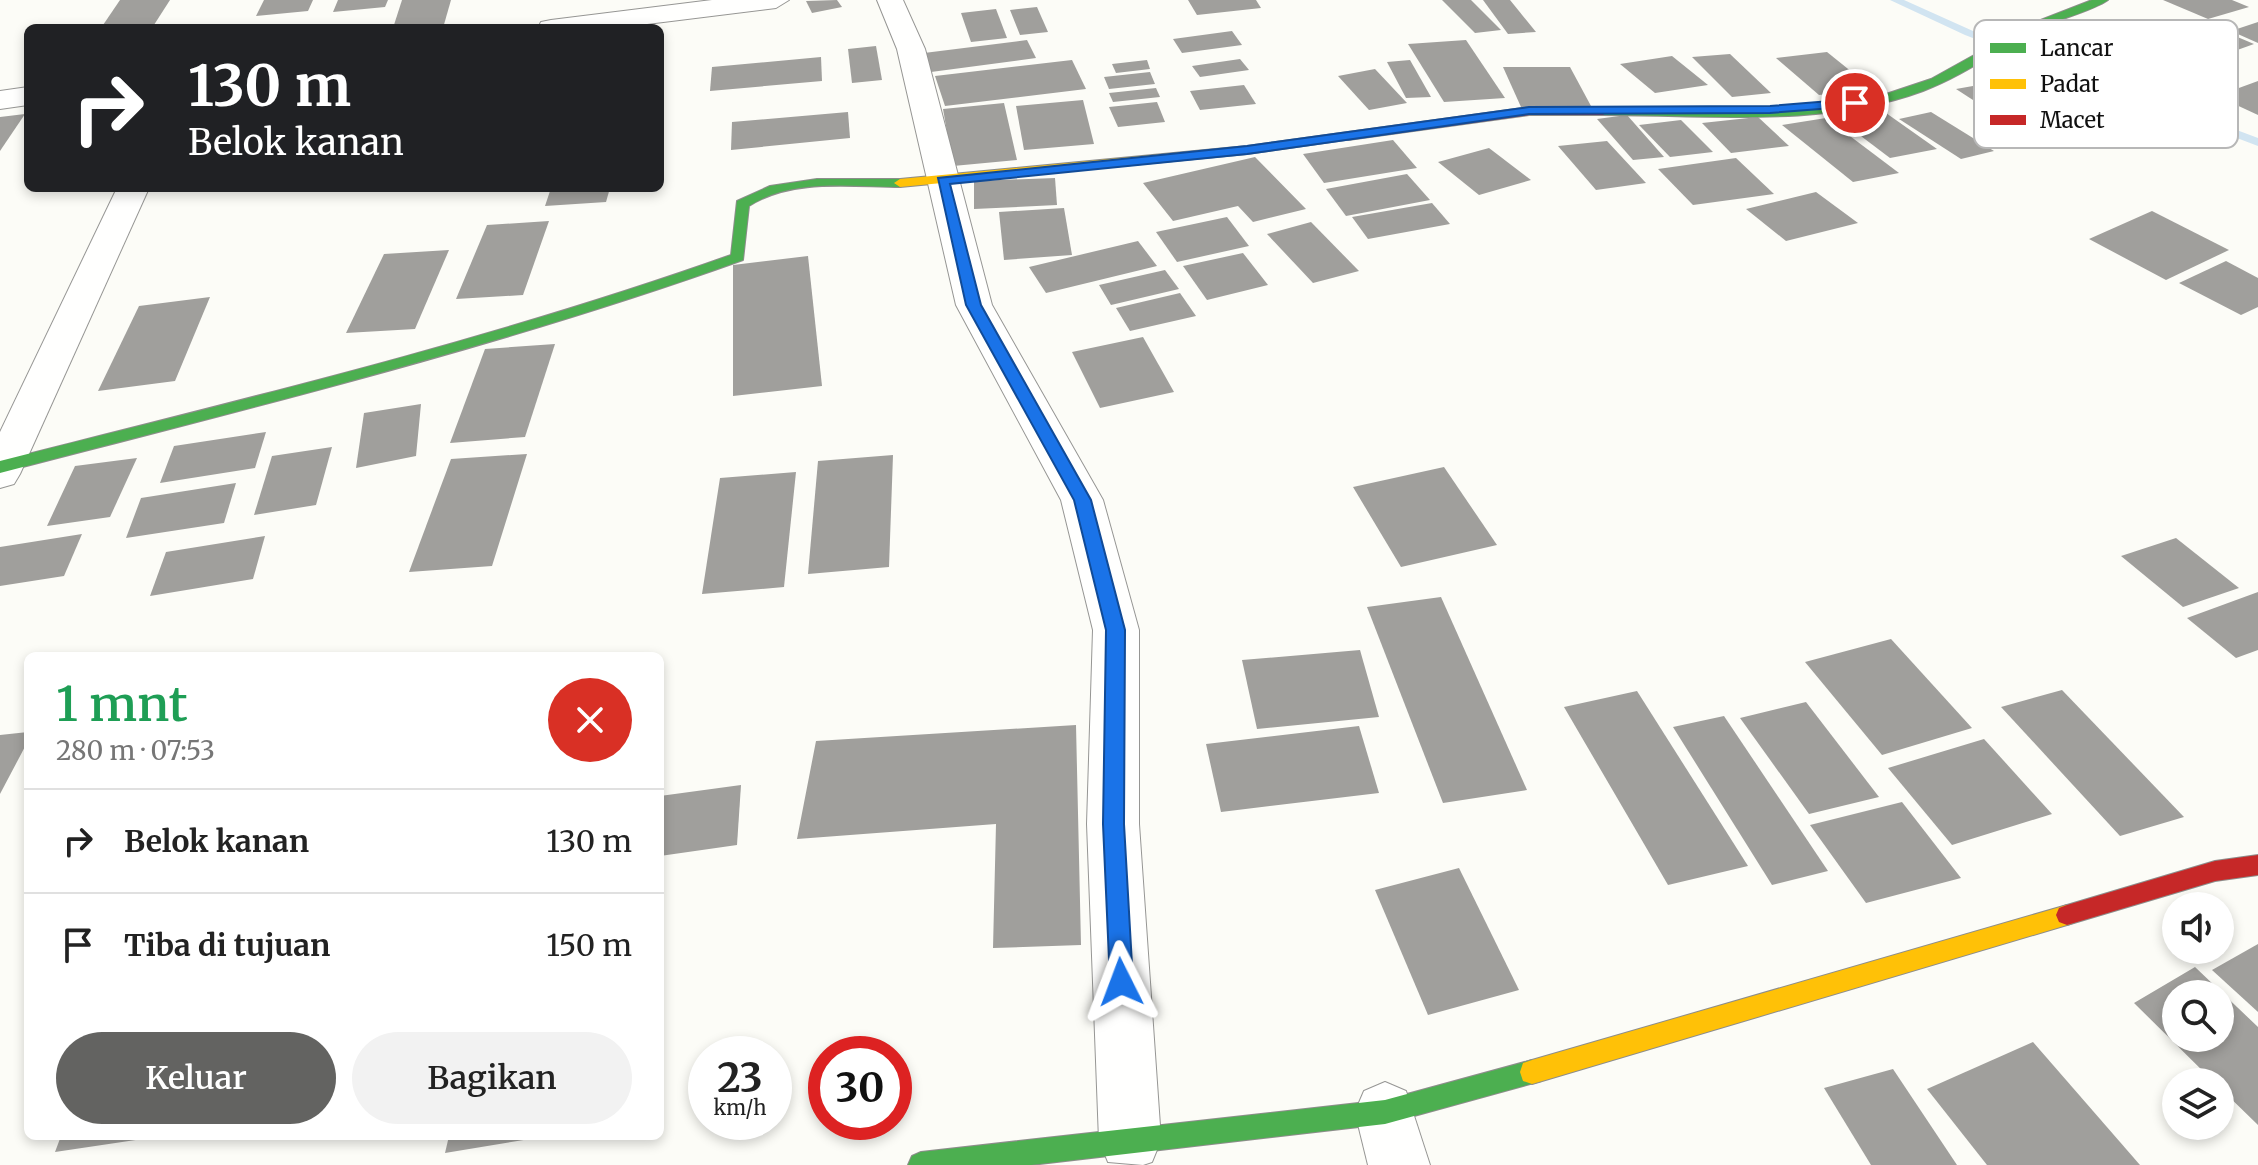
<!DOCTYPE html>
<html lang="id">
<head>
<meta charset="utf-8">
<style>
	:root { --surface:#fff; --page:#f2f2f2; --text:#222; --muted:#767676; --line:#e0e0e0; --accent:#636361 }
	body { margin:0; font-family:Merriweather,serif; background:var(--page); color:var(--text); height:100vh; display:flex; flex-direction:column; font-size:30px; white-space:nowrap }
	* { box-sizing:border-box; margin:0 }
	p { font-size:26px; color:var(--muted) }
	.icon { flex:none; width:44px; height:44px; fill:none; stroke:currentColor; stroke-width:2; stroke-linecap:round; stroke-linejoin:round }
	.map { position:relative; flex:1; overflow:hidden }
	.details { position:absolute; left:24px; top:652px; width:640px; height:488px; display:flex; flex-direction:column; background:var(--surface); border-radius:12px; box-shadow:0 4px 12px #0003 }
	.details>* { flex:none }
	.top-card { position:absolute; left:24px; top:24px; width:640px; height:168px; border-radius:12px; box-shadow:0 4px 12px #0003; background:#202124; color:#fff; overflow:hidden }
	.tools { position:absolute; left:2162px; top:892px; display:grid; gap:16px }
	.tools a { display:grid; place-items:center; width:72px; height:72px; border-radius:50%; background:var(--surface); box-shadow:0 4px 12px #0003; font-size:40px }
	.speed { position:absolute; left:688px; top:1036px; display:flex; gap:16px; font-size:40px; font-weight:700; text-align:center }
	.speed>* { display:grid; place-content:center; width:104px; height:104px; border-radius:50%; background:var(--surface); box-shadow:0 4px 12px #0003; line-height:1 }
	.speed small { font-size:20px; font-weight:400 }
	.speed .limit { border:12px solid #d22; background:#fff; color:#111 }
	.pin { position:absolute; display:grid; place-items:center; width:68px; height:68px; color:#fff; margin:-34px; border:4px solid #fff; border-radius:50%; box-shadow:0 2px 8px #0007 }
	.me { position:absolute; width:88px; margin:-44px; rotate:357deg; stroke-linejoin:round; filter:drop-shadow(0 0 6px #0008) }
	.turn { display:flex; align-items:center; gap:28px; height:168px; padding:0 32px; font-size:36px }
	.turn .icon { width:104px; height:104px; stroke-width:2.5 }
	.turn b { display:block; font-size:56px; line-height:68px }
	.round { display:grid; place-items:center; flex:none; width:84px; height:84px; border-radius:42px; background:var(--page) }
	.head { display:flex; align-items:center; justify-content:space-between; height:136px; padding:0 32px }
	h1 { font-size:48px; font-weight:600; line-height:60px; color:#1e9e55 }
	.primary-button { display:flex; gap:16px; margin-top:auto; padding:16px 32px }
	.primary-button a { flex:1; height:92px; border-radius:48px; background:var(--accent); color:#fff; font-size:32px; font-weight:600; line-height:92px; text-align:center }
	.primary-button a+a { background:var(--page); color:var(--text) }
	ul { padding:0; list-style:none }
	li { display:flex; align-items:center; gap:24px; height:104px; padding:0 32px; border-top:2px solid var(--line) }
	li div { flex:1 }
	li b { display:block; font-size:30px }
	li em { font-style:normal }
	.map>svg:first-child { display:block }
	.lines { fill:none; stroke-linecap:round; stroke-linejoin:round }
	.stream { fill:#d1e4f1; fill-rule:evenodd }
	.building { fill:#a09f9c; fill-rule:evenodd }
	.street-casing { stroke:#969694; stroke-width:2 }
	.fast-casing { stroke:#8d8d8b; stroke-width:2 }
	.slow-casing { stroke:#8d8d8b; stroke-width:2 }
	.jam-casing { stroke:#8d8d8b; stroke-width:2 }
	.street { fill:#fffffe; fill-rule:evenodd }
	.fast { fill:#4caf50; fill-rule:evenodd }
	.slow { fill:#ffc107; fill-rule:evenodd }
	.jam { fill:#c62828; fill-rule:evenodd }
	.route { fill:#1a73e8; stroke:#114b97; stroke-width:2 }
	.key { fill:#fff; stroke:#b7b7b7; stroke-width:2 }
	.key-label { font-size:22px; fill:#101010 }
</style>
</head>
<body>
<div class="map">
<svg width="2258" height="1165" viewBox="0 0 2258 1165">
	<rect width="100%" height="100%" fill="#fcfcf7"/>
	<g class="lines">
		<path class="stream" d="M1890,0H1904L1973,31L2258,138V146L1965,35Z"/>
	</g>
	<g class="building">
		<path d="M120,0H170L152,28H101Z"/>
		<path d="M264,0H313L308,11L256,16Z"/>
		<path d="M338,0H388L385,7L333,12Z"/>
		<path d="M402,0H451L443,28H393Z"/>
		<path d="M837,0L842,7L812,13L806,1Z"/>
		<path d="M1188,0H1256L1261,8L1197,15Z"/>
		<path d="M1442,0H1471L1501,30L1475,33Z"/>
		<path d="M1483,0H1510L1536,32L1508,34Z"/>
		<path d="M2163,0H2232L2249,7L2208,19Z"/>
		<path d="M1037,7L1048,32L1020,35L1010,10Z"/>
		<path d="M996,9L1007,38L971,42L961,13Z"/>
		<path d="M2202,22L2254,44L2229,53L2177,31Z"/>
		<path d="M2258,22V43L2231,31Z"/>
		<path d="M1232,31L1242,45L1182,53L1173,39Z"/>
		<path d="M1027,40L1036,58L931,72L924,53Z"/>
		<path d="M1466,40L1505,98L1444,102L1408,44Z"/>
		<path d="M876,46L882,80L852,83L848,49Z"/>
		<path d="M1827,52L1873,89L1819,95L1776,58Z"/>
		<path d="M1730,54L1771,93L1732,97L1692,57Z"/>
		<path d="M1672,56L1708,85L1655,93L1620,64Z"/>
		<path d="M821,57L822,81L710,91L712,67Z"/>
		<path d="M1240,59L1249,70L1200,77L1192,66Z"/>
		<path d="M1072,60L1086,89L945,106L935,76Z"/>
		<path d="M1147,60L1150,69L1116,73L1112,64Z"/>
		<path d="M1410,60L1431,97L1406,98L1387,62Z"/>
		<path d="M1503,67H1570L1591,106L1521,107Z"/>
		<path d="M1375,69L1407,103L1369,110L1338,76Z"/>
		<path d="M1150,72L1155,84L1109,89L1104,77Z"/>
		<path d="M2001,81L2055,115L2010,124L1956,89Z"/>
		<path d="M2258,81V115L2217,96Z"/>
		<path d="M1244,85L1256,104L1200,110L1190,91Z"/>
		<path d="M1156,88L1160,97L1113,102L1109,93Z"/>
		<path d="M1083,100L1094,144L1024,150L1016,106Z"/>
		<path d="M1157,102L1165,122L1118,127L1109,107Z"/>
		<path d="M1004,103L1017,160L953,166L943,109Z"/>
		<path d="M848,112L850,138L731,150L732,122Z"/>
		<path d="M1931,112L1994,151L1961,159L1899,119Z"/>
		<path d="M1886,113L1937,149L1890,158L1841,121Z"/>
		<path d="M25,114L0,151V117Z"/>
		<path d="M1627,115L1664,157L1633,160L1597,119Z"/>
		<path d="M1758,117L1789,146L1731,153L1702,123Z"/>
		<path d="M1826,118L1899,173L1853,182L1782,125Z"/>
		<path d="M1681,120L1713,152L1670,157L1639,125Z"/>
		<path d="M1393,140L1417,168L1324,183L1303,154Z"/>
		<path d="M1607,141L1646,183L1596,190L1558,146Z"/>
		<path d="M1489,148L1531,180L1479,195L1438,162Z"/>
		<path d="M1255,157L1306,209L1253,222L1238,206L1173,221L1143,183Z"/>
		<path d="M1736,158L1774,194L1693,205L1658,169Z"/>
		<path d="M1407,174L1430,200L1346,216L1326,189Z"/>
		<path d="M1055,178L1057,205L974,209V181Z"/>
		<path d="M551,188H610L606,202L545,206Z"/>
		<path d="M1816,192L1858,223L1786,241L1746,209Z"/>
		<path d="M1432,203L1450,224L1368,239L1352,217Z"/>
		<path d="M1064,208L1072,255L1004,260L999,212Z"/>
		<path d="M2152,211L2229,250L2166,280L2089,239Z"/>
		<path d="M1227,217L1249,246L1177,262L1156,232Z"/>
		<path d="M549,221L523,295L456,299L487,225Z"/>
		<path d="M1311,222L1359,271L1313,283L1267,234Z"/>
		<path d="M1138,241L1157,266L1046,293L1029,267Z"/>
		<path d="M449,250L415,329L346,333L384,254Z"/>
		<path d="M1243,253L1268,285L1207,300L1183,266Z"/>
		<path d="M808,256L822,386L733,396V265Z"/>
		<path d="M2226,261L2258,278V307L2241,315L2179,283Z"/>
		<path d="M1165,270L1179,289L1111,305L1099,285Z"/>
		<path d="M1180,293L1196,316L1130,331L1116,308Z"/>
		<path d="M210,297L175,381L98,391L139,306Z"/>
		<path d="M1143,337L1174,392L1100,408L1072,352Z"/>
		<path d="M555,344L525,437L450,443L485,349Z"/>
		<path d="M421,404L416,456L356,468L364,413Z"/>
		<path d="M266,432L255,468L160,483L174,446Z"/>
		<path d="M332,447L316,505L254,515L272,456Z"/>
		<path d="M527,454L492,566L409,572L451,459Z"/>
		<path d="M893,455L889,567L808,574L818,461Z"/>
		<path d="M137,458L110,517L47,526L75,466Z"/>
		<path d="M1444,467L1497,545L1401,567L1353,487Z"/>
		<path d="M796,472L784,587L702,594L720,478Z"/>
		<path d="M236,483L224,523L126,538L141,498Z"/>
		<path d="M82,534L64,576L0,586V547Z"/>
		<path d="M265,536L253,579L150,596L166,552Z"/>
		<path d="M2176,538L2239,588L2183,607L2121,556Z"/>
		<path d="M2258,592V650L2236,658L2187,618Z"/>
		<path d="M1441,597L1527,790L1443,803L1367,607Z"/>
		<path d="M1891,639L1972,728L1882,755L1805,662Z"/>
		<path d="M1360,650L1379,717L1257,729L1242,660Z"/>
		<path d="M2062,690L2184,817L2120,836L2001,707Z"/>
		<path d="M1637,691L1748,866L1668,885L1564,707Z"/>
		<path d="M1806,702L1879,797L1809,814L1740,718Z"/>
		<path d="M1724,716L1828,871L1772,885L1673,727Z"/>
		<path d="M1076,725L1081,945L993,948L996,824L797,839L816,741Z"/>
		<path d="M1359,726L1379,793L1221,812L1206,744Z"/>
		<path d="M28,732V741L0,794V735Z"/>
		<path d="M1984,739L2052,814L1952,845L1888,768Z"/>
		<path d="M741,785L737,845L660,856V796Z"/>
		<path d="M1902,802L1961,878L1866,903L1810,825Z"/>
		<path d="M1459,868L1519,990L1428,1015L1375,890Z"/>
		<path d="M2258,944V1012L2212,970Z"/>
		<path d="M2195,967L2258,1027V1125L2220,1088V1082H2214L2134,1003ZM2176,994H2220V1038H2176Z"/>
		<path d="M2033,1042L2140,1165H1987L1927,1089Z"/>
		<path d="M1893,1069L1957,1165H1871L1824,1088Z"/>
		<path d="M61,1136H149V1138L55,1152Z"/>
		<path d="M449,1136H536V1138L445,1153Z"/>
	</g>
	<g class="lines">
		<g class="street-casing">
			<g id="street">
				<path d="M712,0H789L776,8L615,28H538L541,22L551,20Z"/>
				<path d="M877,0H903L925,49L992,305L1103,500L1139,630V824L1161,1140L1152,1162L1143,1165L1108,1162L1099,1140L1087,824L1093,630L1061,500L956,305L897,49Z"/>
				<path d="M28,87V105L0,109V91Z"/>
				<path d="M117,188H149L20,474L14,484L0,488V432Z"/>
				<path d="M1385,1082L1406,1091L1430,1165H1368L1355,1112L1364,1091Z"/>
			</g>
		</g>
		<g class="fast-casing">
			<g id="fast">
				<path d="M2092,0H2108C2091,12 2057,19 2036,30C1998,50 1963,76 1923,91C1823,128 1708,115 1603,115L1597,111L1603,107L1762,108L1843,102L1880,96L1931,79L2030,24Z"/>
				<path d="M817,179H900L906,183L900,187C851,187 792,178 749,206L743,260C500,347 250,408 0,473V461C246,399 492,340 731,255L737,201L770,186Z"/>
				<path d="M1532,1060L1541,1063L1544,1072L1541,1081L1385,1124L1031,1165H908L912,1156L921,1152L1385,1100Z"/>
			</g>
		</g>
		<g class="slow-casing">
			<g id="slow">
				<path d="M1348,132L1352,133V139L1247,154L900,187L894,183L900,179L1247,146Z"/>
				<path d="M2067,905L2075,908L2078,915L2075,922L2067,925L1532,1084L1523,1081L1520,1072L1523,1063L1532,1060Z"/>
			</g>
		</g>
		<g class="jam-casing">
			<g id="jam">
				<path d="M1529,107H1603L1609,111L1603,115H1529L1348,140L1342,136L1348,132Z"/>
				<path d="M2258,855V875L2215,881L2067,925L2059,922L2056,915L2059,908L2067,905L2215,861Z"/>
			</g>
		</g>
		<use href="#street" class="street"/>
		<use href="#fast" class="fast"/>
		<use href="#slow" class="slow"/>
		<use href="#jam" class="jam"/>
	</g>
	<path class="route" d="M1855,99L1859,100V106L1770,113L1529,114L1247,154L950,184L981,305L1091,500L1125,630L1124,824L1133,982L1130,990L1121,993L1113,990L1110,982L1103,824L1106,630L1074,500L966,305L938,178L1247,146L1529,107L1770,106Z"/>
	<rect x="1974" y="20" width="264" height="128" rx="12" class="key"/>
	<rect x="1990" y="43" width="36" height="10" fill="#4caf50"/>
	<rect x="1990" y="79" width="36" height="10" fill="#ffc107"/>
	<rect x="1990" y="115" width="36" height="10" fill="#c62828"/>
	<g class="key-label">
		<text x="2040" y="56">Lancar</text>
		<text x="2040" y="92">Padat</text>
		<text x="2040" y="128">Macet</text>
	</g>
</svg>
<div class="tools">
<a><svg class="icon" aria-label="sound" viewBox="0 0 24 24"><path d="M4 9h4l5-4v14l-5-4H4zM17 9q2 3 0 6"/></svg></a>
<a><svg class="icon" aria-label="search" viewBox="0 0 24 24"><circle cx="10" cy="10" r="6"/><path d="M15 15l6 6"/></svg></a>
<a><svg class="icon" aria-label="layers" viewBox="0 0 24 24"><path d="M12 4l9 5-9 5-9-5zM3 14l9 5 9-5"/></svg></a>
</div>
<div class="speed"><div>23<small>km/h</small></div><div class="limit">30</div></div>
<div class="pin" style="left:1855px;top:103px;background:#d93025"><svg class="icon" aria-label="arrive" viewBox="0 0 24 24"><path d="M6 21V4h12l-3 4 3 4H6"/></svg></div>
<svg class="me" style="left:1121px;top:982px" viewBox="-20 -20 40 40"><path d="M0-17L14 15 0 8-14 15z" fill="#1a73e8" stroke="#fff" stroke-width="4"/></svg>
<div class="top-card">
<div class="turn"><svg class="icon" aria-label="right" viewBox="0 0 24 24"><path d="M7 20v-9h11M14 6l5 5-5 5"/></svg><div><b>130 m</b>Belok kanan</div></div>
</div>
<section class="details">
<div class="head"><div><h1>1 mnt</h1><p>280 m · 07:53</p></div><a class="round" style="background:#d93025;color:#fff"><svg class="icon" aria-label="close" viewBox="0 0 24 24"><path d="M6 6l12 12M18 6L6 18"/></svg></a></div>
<ul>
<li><svg class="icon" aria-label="right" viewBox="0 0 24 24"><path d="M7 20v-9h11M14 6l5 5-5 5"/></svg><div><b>Belok kanan</b></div><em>130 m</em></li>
<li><svg class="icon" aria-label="arrive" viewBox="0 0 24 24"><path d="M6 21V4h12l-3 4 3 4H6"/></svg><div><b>Tiba di tujuan</b></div><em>150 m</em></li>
</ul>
<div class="primary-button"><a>Keluar</a><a>Bagikan</a></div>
</section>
</div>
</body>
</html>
